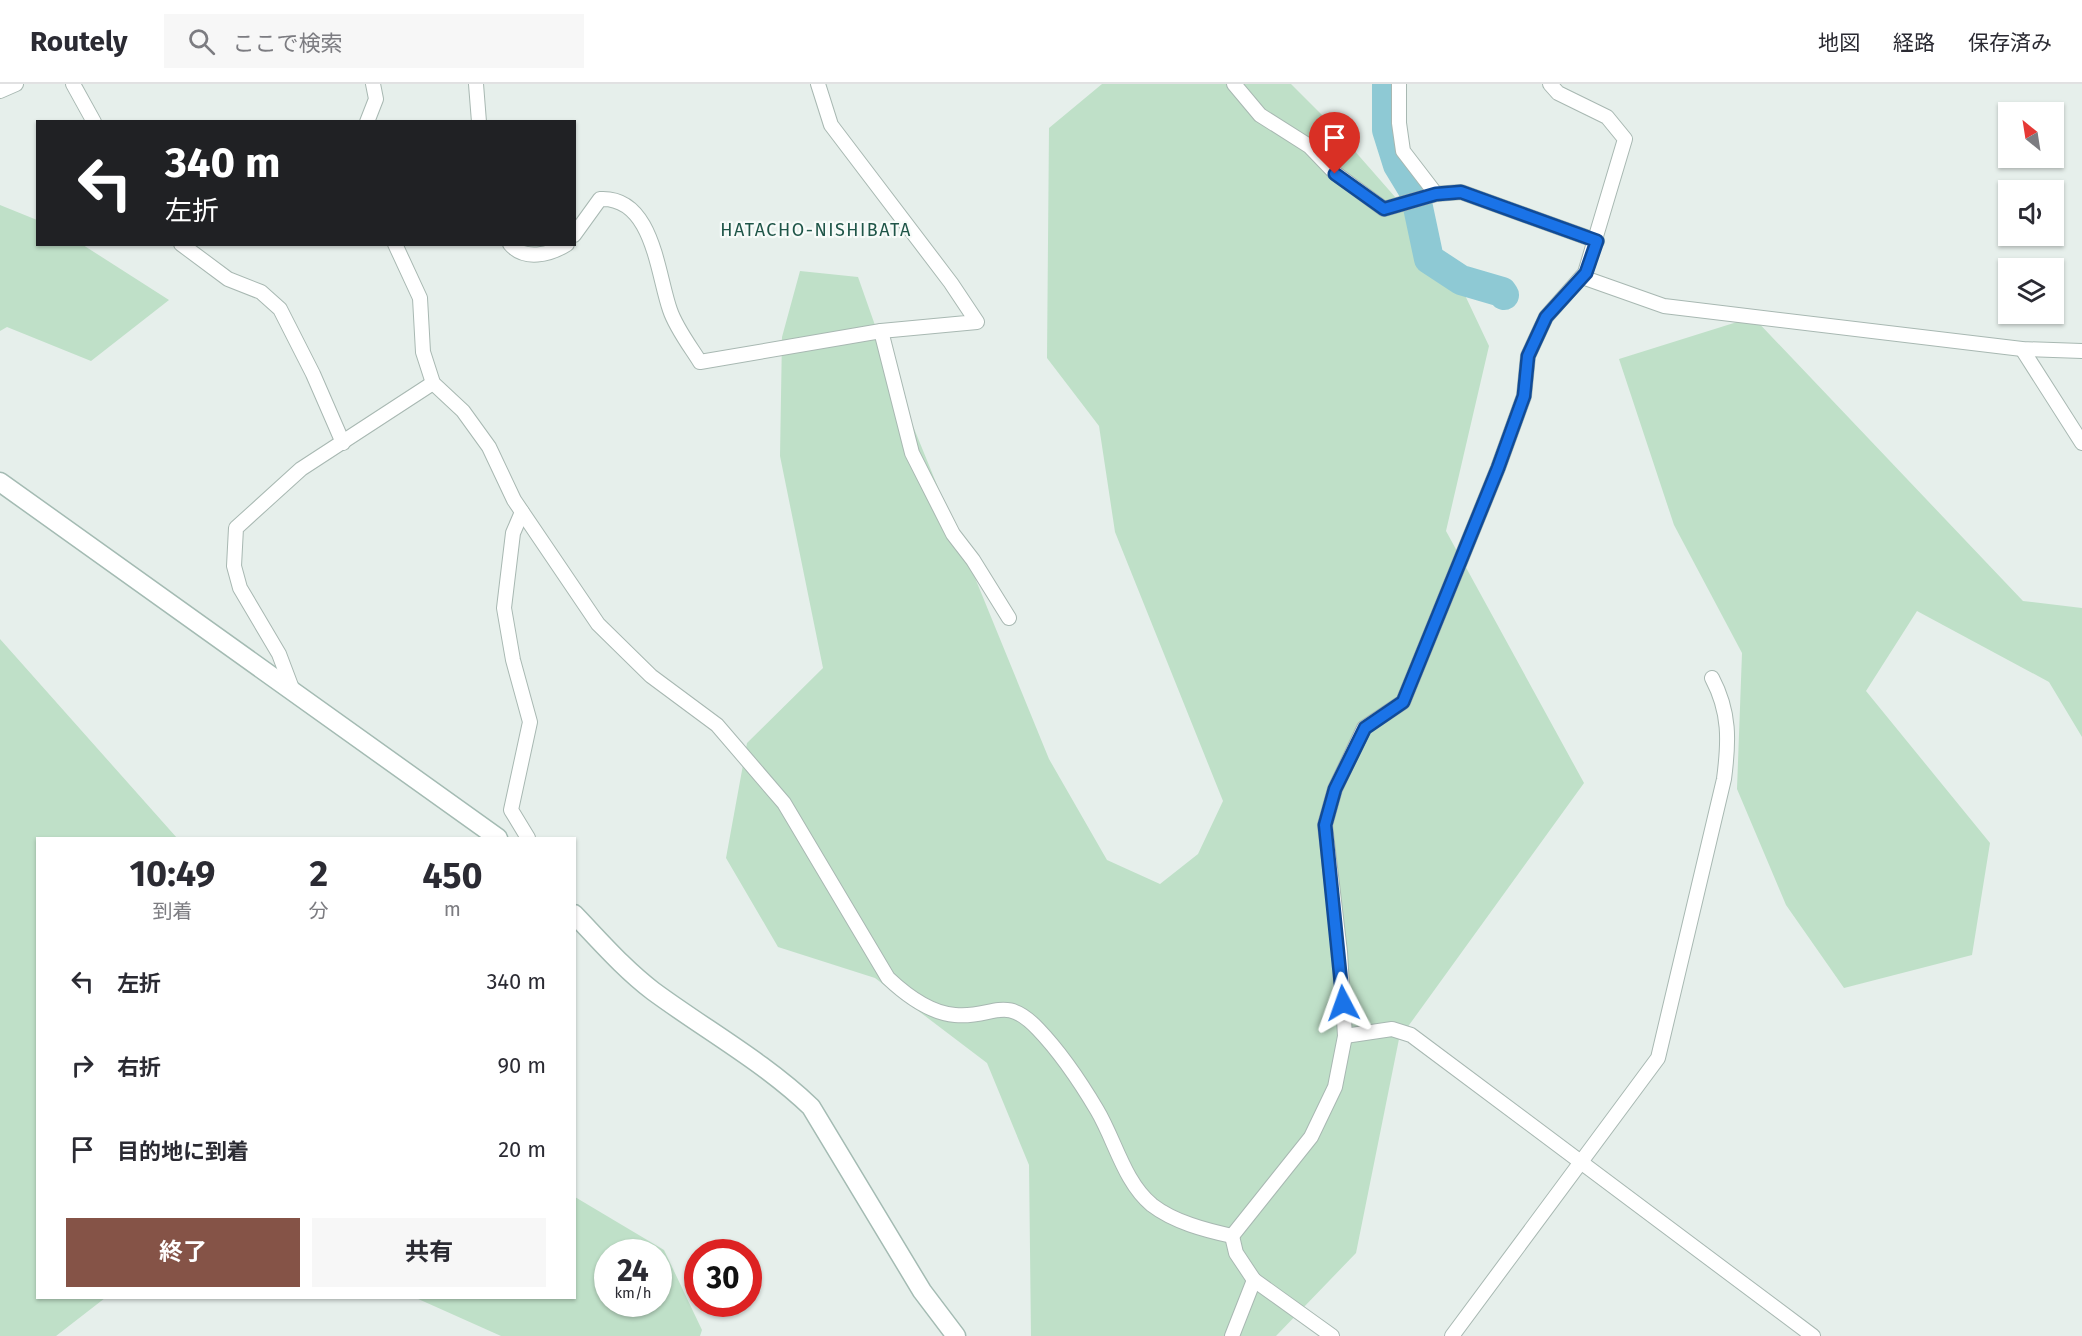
<!DOCTYPE html>
<html lang="ja">
<head>
<meta charset="utf-8">
<style>
	:root { --surface:#fff; --page:#f7f7f7; --text:#2b2b33; --muted:#7c7c81; --line:#e1e1e2; --accent:#855347 }
	body { margin:0; font-family:"Fira Sans","Noto Sans JP",sans-serif; background:var(--page); color:var(--text); height:100vh; display:flex; flex-direction:column; font-size:22px; white-space:nowrap }
	* { box-sizing:border-box; margin:0 }
	p { font-size:20px; color:var(--muted) }
	.icon { flex:none; width:33px; height:33px; fill:none; stroke:currentColor; stroke-width:2; stroke-linecap:round; stroke-linejoin:round }
	.map { position:relative; flex:1; overflow:hidden }
	.sheet { position:absolute; left:36px; top:753px; width:540px; height:462px; display:flex; flex-direction:column; background:var(--surface); border-radius:0px; box-shadow:0 2px 4px #0004 }
	.sheet>* { flex:none }
	.guide { position:absolute; left:36px; top:36px; width:540px; height:126px; border-radius:0px; box-shadow:0 2px 4px #0004; background:#202124; color:#fff; overflow:hidden }
	.needle { width:39px; rotate:330deg }
	.tools { position:absolute; left:1998px; top:18px; display:grid; gap:12px }
	.tools a { display:grid; place-items:center; width:66px; height:66px; border-radius:0px; background:var(--surface); box-shadow:0 2px 4px #0004; font-size:30px }
	.speed { position:absolute; left:594px; top:1155px; display:flex; gap:12px; font-size:30px; font-weight:700; text-align:center }
	.speed>* { display:grid; place-content:center; width:78px; height:78px; border-radius:50%; background:var(--surface); box-shadow:0 2px 4px #0004; line-height:1 }
	.speed small { font-size:15px; font-weight:400 }
	.speed .limit { border:9px solid #d22; background:#fff; color:#111 }
	.pin { position:absolute; display:grid; place-items:center; width:51px; height:51px; color:#fff; margin:-62px -26px; border-radius:50% 50% 50% 0; rotate:-45deg; box-shadow:0 0 6px #0007 }
	.pin .icon { rotate:45deg }
	.me { position:absolute; width:66px; margin:-33px; rotate:356deg; stroke-linejoin:round; filter:drop-shadow(0 0 4px #0008) }
	.turn { display:flex; align-items:center; gap:21px; height:126px; padding:0 30px; font-size:27px }
	.turn .icon { width:78px; height:78px; stroke-width:2.5 }
	.turn b { display:block; font-size:42px; line-height:51px }
	.eta { display:flex; justify-content:space-evenly; align-items:center; height:102px; text-align:center }
	.eta b { font-size:36px; font-weight:700; line-height:42px }
	.cta { display:flex; gap:12px; margin-top:auto; padding:12px 30px }
	.cta a { flex:1; height:69px; border-radius:0px; background:var(--accent); color:#fff; font-size:24px; font-weight:700; line-height:69px; text-align:center }
	.cta a+a { background:var(--page); color:var(--text) }
	ul { padding:0; list-style:none }
	li { display:flex; align-items:center; gap:18px; height:84px; padding:0 30px }
	li div { flex:1 }
	li b { display:block; font-size:22px }
	li em { font-style:normal }
	header { display:flex; align-items:center; gap:36px; box-sizing:border-box; height:84px; padding:0 30px; background:var(--surface); border-bottom:2px solid var(--line) }
	header strong { font-size:28px }
	nav { display:flex; gap:33px; margin-inline-start:auto; font-size:21px }
	.search { width:420px; height:54px; background:var(--page); display:flex; align-items:center; gap:15px; box-sizing:border-box; padding:0 21px; border-radius:0px; color:var(--muted); font-size:22px }
	.map>svg:first-child { display:block }
	.green { fill:#bfe0c8; fill-rule:evenodd }
	.lines { fill:none; stroke-linecap:round; stroke-linejoin:round }
	.river { stroke:#8ec9d4; stroke-width:30 }
	.street-casing { stroke:#a8b8b2; stroke-width:16 }
	.secondary-casing { stroke:#a4bbb3; stroke-width:21 }
	.street { stroke:#fff; stroke-width:14 }
	.secondary { stroke:#fff; stroke-width:18 }
	.route-casing { stroke:#114b97; stroke-width:15 }
	.route { stroke:#1a73e8; stroke-width:10 }
	.labels { text-anchor:middle; stroke-width:4.5; stroke-linejoin:round; paint-order:stroke }
	.quarter-label { font-size:18px; letter-spacing:1.5px; fill:#1f5548; stroke:#f7fbf9 }
</style>
</head>
<body>
<header>
<strong>Routely</strong>
<div class="search"><svg class="icon" aria-label="search" viewBox="0 0 24 24"><circle cx="10" cy="10" r="6"/><path d="M15 15l6 6"/></svg>ここで検索</div>
<nav><a>地図</a><a>経路</a><a>保存済み</a></nav>
</header>
<div class="map">
<svg width="2082" height="1252" viewBox="0 0 2082 1252">
	<rect width="100%" height="100%" fill="#e6efeb"/>
	<g class="green">
		<path d="M1102,0H1291L1331,40L1446,171L1489,262L1446,447L1584,699L1399,955L1356,1169L1276,1252H1031L1029,1081L987,979L875,894L778,863L726,774L747,659L823,584L780,372L782,253L800,187L858,193L895,298L1049,675L1107,776L1160,800L1198,770L1223,717L1115,448L1099,342L1047,274L1049,44Z"/>
		<path d="M0,121L37,136L38,160L83,161L169,216L91,277L7,243L0,247Z"/>
		<path d="M1753,233L2023,517L2082,524V653L2049,598L1917,527L1866,607L1990,759L1972,871L1844,904L1786,821L1737,705L1742,569L1674,441L1619,275Z"/>
		<path d="M0,555L177,754H38V1214H105L56,1252H0Z"/>
		<path d="M575,1113L664,1166L702,1246L700,1252H501L416,1214H574ZM658,1168V1220H608V1168Z"/>
	</g>
	<g class="lines">
		<path class="river" d="M1387,0V46L1398,81L1415,109L1429,175L1461,196L1502,208L1504,211"/>
		<g class="street-casing">
			<g id="street">
				<path d="M73,0L94,38"/>
				<path d="M476,0L479,38"/>
				<path d="M1234,0L1260,31L1309,62L1335,89L1384,125L1436,110"/>
				<path d="M1399,0V39L1403,67L1436,110L1461,108L1597,157"/>
				<path d="M0,7L16,0"/>
				<path d="M367,38L376,15L373,0"/>
				<path d="M574,151L600,115C653,112 657,189 670,226C676,244 690,262 700,278L881,247L977,238L951,199L831,41L818,0"/>
				<path d="M181,160L228,195L261,208L280,225L313,290L343,359"/>
				<path d="M395,160L420,214L423,268L433,299L463,327L489,363L514,416L598,540L651,592L717,641L784,719L888,894C906,911 930,929 955,931C993,935 1004,909 1038,945C1061,969 1081,999 1097,1026C1115,1056 1124,1098 1152,1121C1174,1138 1205,1146 1232,1152"/>
				<path d="M510,160C524,177 550,171 567,160"/>
				<path d="M1582,193L1664,222L2022,265L2082,267"/>
				<path d="M881,247L912,369L953,450L973,476L1009,534"/>
				<path d="M2022,265L2082,359"/>
				<path d="M522,428L513,449L504,524L513,576L530,638L511,726L528,754"/>
				<path d="M293,607L279,570L240,504L234,482L236,444L301,385L433,299"/>
				<path d="M1345,952L1392,945L1411,951L1813,1252"/>
				<path d="M1232,1152L1311,1053L1335,1003L1345,952L1340,868L1325,741L1335,705L1364,644L1403,618L1498,384L1524,312L1528,272L1546,233L1585,189L1625,55L1607,33L1558,9L1550,0"/>
				<path d="M1254,1196L1332,1252"/>
				<path d="M1232,1252L1254,1196L1236,1169L1232,1152"/>
				<path d="M1452,1252L1658,974L1724,695C1729,657 1730,628 1712,594"/>
			</g>
		</g>
		<g class="secondary-casing">
			<g id="secondary">
				<path d="M0,398L498,754"/>
				<path d="M574,830C600,857 624,885 653,907C706,946 764,978 811,1023L922,1207L956,1252"/>
			</g>
		</g>
		<use href="#street" class="street"/>
		<use href="#secondary" class="secondary"/>
	</g>
	<g class="lines">
		<g class="route-casing">
			<path id="route" d="M1335,90L1384,125L1436,110L1461,108L1597,157L1586,189L1546,233L1528,272L1524,312L1498,384L1403,618L1365,644L1335,705L1325,741L1343,919"/>
		</g>
		<use href="#route" class="route"/>
	</g>
	<g class="labels">
		<g class="quarter-label">
			<text x="816" y="152">HATACHO-NISHIBATA</text>
		</g>
	</g>
</svg>
<div class="tools">
<a><svg class="needle" viewBox="-14 -14 28 28"><path d="M0-13l5 13h-10z" fill="#e53935"/><path d="M0 13l5-13h-10z" fill="#7c7c81"/></svg></a>
<a><svg class="icon" aria-label="sound" viewBox="0 0 24 24"><path d="M4 9h4l5-4v14l-5-4H4zM17 9q2 3 0 6"/></svg></a>
<a><svg class="icon" aria-label="layers" viewBox="0 0 24 24"><path d="M12 4l9 5-9 5-9-5zM3 14l9 5 9-5"/></svg></a>
</div>
<div class="speed"><div>24<small>km/h</small></div><div class="limit">30</div></div>
<div class="pin" style="left:1335px;top:90px;background:#d93025"><svg class="icon" aria-label="arrive" viewBox="0 0 24 24"><path d="M6 21V4h12l-3 4 3 4H6"/></svg></div>
<svg class="me" style="left:1343px;top:919px" viewBox="-20 -20 40 40"><path d="M0-17L14 15 0 8-14 15z" fill="#1a73e8" stroke="#fff" stroke-width="4"/></svg>
<div class="guide">
<div class="turn"><svg class="icon" aria-label="left" viewBox="0 0 24 24"><path d="M17 20v-9H6M10 6l-5 5 5 5"/></svg><div><b>340 m</b>左折</div></div>
</div>
<section class="sheet">
<div class="eta">
<div><b>10:49</b><p>到着</p></div>
<div><b>2</b><p>分</p></div>
<div><b>450</b><p>m</p></div>
</div>
<ul>
<li><svg class="icon" aria-label="left" viewBox="0 0 24 24"><path d="M17 20v-9H6M10 6l-5 5 5 5"/></svg><div><b>左折</b></div><em>340 m</em></li>
<li><svg class="icon" aria-label="right" viewBox="0 0 24 24"><path d="M7 20v-9h11M14 6l5 5-5 5"/></svg><div><b>右折</b></div><em>90 m</em></li>
<li><svg class="icon" aria-label="arrive" viewBox="0 0 24 24"><path d="M6 21V4h12l-3 4 3 4H6"/></svg><div><b>目的地に到着</b></div><em>20 m</em></li>
</ul>
<div class="cta"><a>終了</a><a>共有</a></div>
</section>
</div>
</body>
</html>
